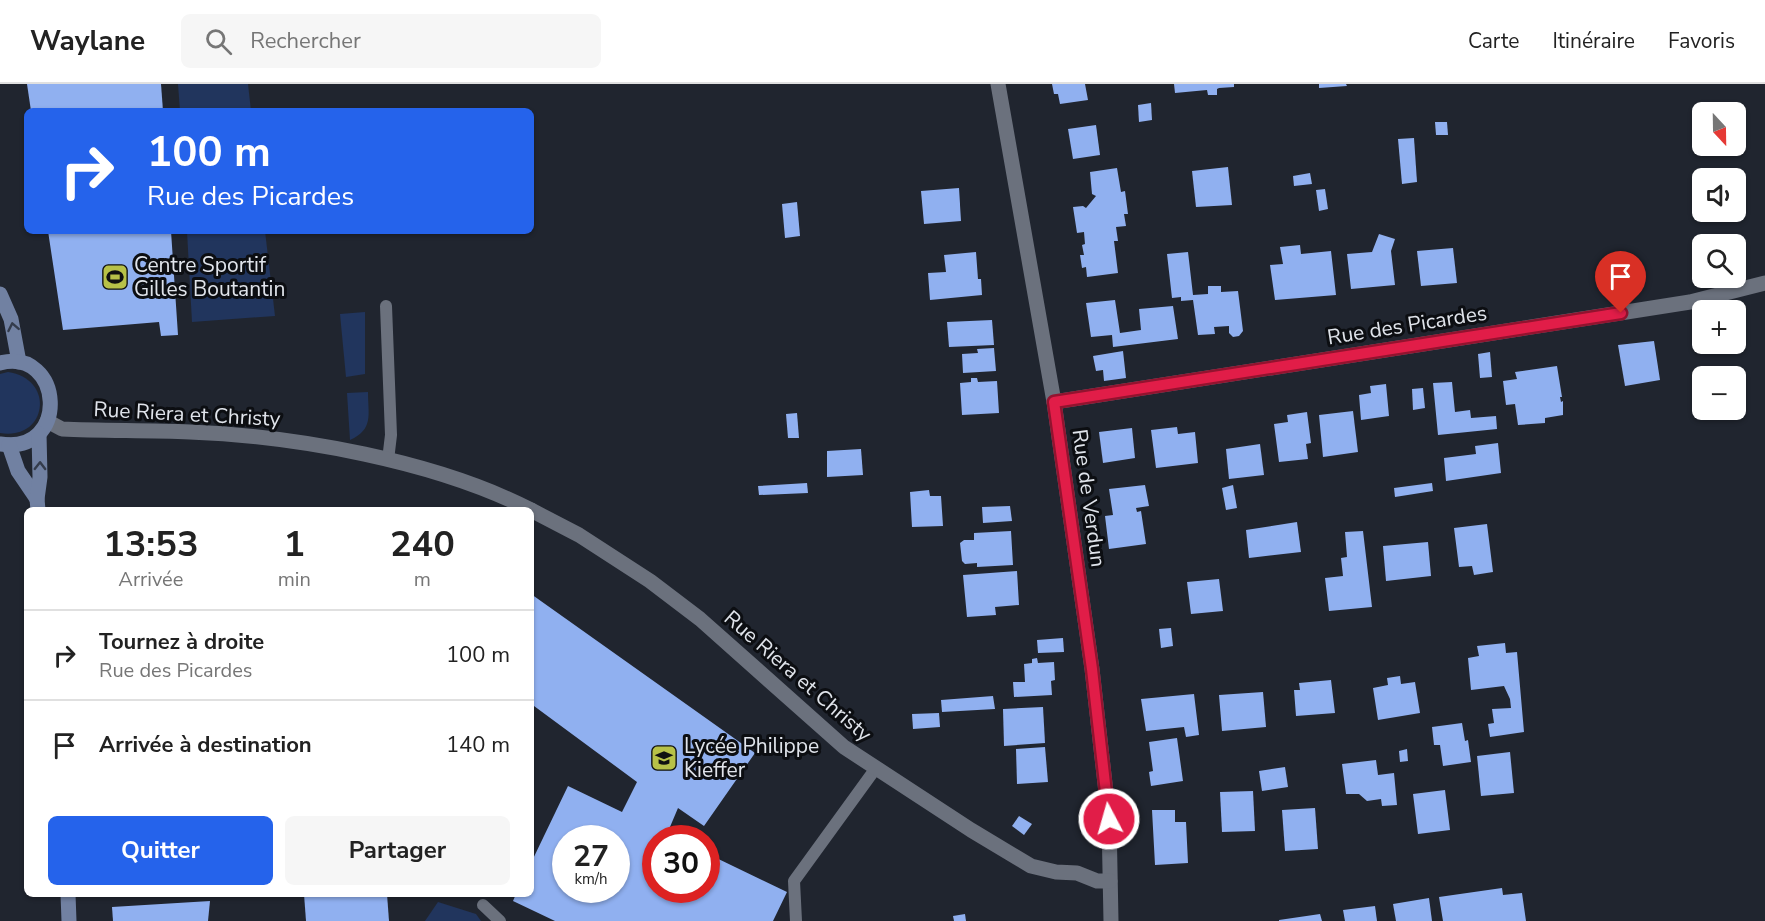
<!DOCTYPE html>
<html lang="fr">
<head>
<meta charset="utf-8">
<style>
	:root { --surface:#fff; --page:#f6f6f6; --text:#222; --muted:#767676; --line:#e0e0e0; --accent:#2563eb }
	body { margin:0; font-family:"Nunito Sans",sans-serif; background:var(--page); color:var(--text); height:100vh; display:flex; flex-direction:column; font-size:22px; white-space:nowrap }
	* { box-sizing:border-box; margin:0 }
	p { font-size:20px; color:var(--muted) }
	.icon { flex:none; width:33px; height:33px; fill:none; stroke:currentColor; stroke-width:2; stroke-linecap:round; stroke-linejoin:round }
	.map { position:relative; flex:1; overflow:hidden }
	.panel { position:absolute; left:24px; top:423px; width:510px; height:390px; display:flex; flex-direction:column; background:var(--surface); border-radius:9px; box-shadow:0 2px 4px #0004 }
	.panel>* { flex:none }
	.hud { position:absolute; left:24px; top:24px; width:510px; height:126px; border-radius:9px; box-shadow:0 2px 4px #0004; background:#2563eb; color:#fff; overflow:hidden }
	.needle { width:39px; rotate:158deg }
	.buttons { position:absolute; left:1692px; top:18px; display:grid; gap:12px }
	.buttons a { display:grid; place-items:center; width:54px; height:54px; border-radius:9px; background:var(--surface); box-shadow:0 2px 4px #0004; font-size:30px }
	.speed { position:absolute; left:552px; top:741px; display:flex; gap:12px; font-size:30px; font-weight:700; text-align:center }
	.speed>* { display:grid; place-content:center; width:78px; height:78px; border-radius:50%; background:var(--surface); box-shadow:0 2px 4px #0004; line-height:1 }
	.speed small { font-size:15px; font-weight:400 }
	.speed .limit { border:9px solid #d22; background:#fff; color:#111 }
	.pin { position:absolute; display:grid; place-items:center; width:51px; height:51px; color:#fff; margin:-62px -26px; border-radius:50% 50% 50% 0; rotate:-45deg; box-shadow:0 0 6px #0007 }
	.pin .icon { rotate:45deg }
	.me { position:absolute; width:66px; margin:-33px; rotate:354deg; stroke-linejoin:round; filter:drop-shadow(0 0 4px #0008) }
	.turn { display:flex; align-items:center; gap:21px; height:126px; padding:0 24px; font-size:27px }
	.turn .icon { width:78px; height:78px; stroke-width:2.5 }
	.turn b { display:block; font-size:42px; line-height:51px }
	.eta { display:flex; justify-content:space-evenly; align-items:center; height:102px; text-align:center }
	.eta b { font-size:36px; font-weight:700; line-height:42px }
	.button { display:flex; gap:12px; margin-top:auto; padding:12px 24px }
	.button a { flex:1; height:69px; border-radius:9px; background:var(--accent); color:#fff; font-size:24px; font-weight:700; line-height:69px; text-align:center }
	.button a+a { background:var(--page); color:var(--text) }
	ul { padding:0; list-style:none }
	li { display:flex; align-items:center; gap:18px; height:90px; padding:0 24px; border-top:2px solid var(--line) }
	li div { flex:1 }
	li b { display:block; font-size:22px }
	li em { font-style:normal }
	header { display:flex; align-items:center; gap:36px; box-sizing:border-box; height:84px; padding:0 30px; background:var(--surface); border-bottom:2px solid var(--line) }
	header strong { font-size:28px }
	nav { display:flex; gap:33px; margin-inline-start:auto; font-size:21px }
	.search { width:420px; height:54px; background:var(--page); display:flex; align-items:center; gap:15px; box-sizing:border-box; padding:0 21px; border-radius:9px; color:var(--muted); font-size:22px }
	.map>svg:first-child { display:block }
	.green { fill:#21355d }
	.building { fill:#90b0f0; fill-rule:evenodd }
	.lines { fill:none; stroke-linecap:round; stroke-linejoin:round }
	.lane { stroke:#6b717d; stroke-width:12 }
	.street { stroke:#6b717d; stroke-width:15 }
	.secondary { stroke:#7181a2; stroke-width:15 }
	.oneway { stroke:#343c4c }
	.route-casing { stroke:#92132f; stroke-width:15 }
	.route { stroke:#e11d48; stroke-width:10 }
	.labels { text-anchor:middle; stroke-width:6; stroke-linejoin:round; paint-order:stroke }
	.poi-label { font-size:21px; fill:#e0e4eb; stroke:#0c0e12; text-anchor:start }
	.street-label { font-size:21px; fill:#e0e4eb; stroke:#0c0e12 }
</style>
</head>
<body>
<header>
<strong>Waylane</strong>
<div class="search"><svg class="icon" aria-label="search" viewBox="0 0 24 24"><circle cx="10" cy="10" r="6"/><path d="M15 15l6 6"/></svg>Rechercher</div>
<nav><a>Carte</a><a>Itinéraire</a><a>Favoris</a></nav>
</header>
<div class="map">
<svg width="1765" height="837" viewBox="0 0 1765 837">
	<rect width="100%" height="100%" fill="#20252f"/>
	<g class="green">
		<path d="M178,0H248L251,27H180Z"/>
		<path d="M187,147H265L275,232L192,238Z"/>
		<path d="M365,228V290L346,293L340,230Z"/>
		<path d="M8,288C56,295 47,357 0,349V290Z"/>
		<path d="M368,308C368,331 374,345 350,356L347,309Z"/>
		<path d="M438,818L476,830L481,837H425Z"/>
	</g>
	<g class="building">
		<path d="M27,0H161L163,27H31Z"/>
		<path d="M1052,0H1085L1088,16L1060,20L1058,10H1054Z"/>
		<path d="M1174,0H1234V3L1219,4L1217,5V11H1208L1207,6L1175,9Z"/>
		<path d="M1319,0H1346L1347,2L1319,4Z"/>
		<path d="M1151,19L1152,36L1139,38L1138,21Z"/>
		<path d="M1435,38H1447L1448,51H1436Z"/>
		<path d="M1096,41L1100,71L1073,75L1068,45Z"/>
		<path d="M1414,54L1417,98L1402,100L1398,55Z"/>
		<path d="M1228,83L1232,121L1196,123L1192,87Z"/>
		<path d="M1117,84L1121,108L1125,107L1128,130H1124L1126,142L1116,143L1118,157H1114L1118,189L1087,193L1086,183L1082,184L1080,171H1084L1082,161L1085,160L1084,148L1077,149L1073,123L1083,122L1086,124L1096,112L1092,110L1090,88Z"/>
		<path d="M1310,89L1312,100L1294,102L1293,92Z"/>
		<path d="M959,104L961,137L924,140L921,107Z"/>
		<path d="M1325,105L1328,125L1319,127L1316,106Z"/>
		<path d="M797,118L800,152L785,154L782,120Z"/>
		<path d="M48,147H171L178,251L161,252L159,238L63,246Z"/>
		<path d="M1379,150L1395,155L1391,167L1395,201L1351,205L1347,170L1372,168Z"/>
		<path d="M1300,161L1301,170L1331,167L1336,211L1275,216L1270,181L1283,180L1280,163Z"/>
		<path d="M1453,164L1457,199L1421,202L1417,167Z"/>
		<path d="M976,168L978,195H981L982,211L930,216L928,189L946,188L944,171Z"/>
		<path d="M1188,168L1193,211L1208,210V202H1221V208L1238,207L1243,247L1239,252L1233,253L1229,249V242L1214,243L1215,250L1198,251L1193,216L1181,217V213L1172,214L1167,170Z"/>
		<path d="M1115,216L1120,249L1141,246L1139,225L1173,222L1178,255L1113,263L1112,251L1091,253L1086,219Z"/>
		<path d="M992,236L994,261L949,263L947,238Z"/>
		<path d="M1654,257L1660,296L1625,302L1618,261Z"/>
		<path d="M994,264L996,287L963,289L962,270L978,269L977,265Z"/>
		<path d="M1123,267L1126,294L1104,297L1103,286L1096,287L1093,272Z"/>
		<path d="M1490,268L1492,293L1480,294L1478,270Z"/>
		<path d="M1557,282L1562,313H1560L1561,318L1563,317V331L1545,334V339L1518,341L1515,320L1506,321L1503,297L1517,295L1515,288Z"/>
		<path d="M971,294H977L978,298L997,297L999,329L962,331L960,299L971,298Z"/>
		<path d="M1452,298L1455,328L1470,326L1471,334L1496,332L1497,345L1438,351L1433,299Z"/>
		<path d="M1386,300L1389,332L1361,336L1359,311L1371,309L1370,302Z"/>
		<path d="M1423,304L1425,324L1413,326L1412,305Z"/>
		<path d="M1353,327L1358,368L1323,373L1319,331Z"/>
		<path d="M1307,328L1311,359L1306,360L1308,375L1279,378L1274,340L1288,338L1287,331Z"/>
		<path d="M797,329L799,354H788L786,330Z"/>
		<path d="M1177,343L1178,350L1195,348L1198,379L1156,384L1151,346Z"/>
		<path d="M1132,344L1135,374L1103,379L1099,348Z"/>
		<path d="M1498,359L1501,389L1446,397L1444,374L1476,370L1475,362Z"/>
		<path d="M1260,360L1264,391L1229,395L1226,365Z"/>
		<path d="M861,365L863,391L827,393V367Z"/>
		<path d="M807,399L808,409L759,411L758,402Z"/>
		<path d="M1432,399L1433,407L1395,413L1394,404Z"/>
		<path d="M1145,401L1149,422L1136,424L1137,428L1141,427L1146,460L1109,465L1105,432L1113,431L1109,405Z"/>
		<path d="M1233,401L1237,424L1226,426L1222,404Z"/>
		<path d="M929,406L930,412H941L943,442L912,443L910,408Z"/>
		<path d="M1010,422L1012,437L983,439L982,423Z"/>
		<path d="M1297,438L1301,468L1249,474L1246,446Z"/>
		<path d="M1487,440L1493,488L1474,491L1472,482L1459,483L1454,444Z"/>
		<path d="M1011,447L1013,481L977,483V479L965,480L962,477L960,459L964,456H974V449Z"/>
		<path d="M1363,447L1372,523L1329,527L1325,494L1343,492L1341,474L1347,473L1345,448Z"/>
		<path d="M1428,458L1431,492L1386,497L1383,462Z"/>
		<path d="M1017,487L1019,521L995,523L996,531L967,533L963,491Z"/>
		<path d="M1219,495L1223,527L1191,530L1187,498Z"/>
		<path d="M531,510L755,669L704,742L678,724L667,750L676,754H656V806H706V769L787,808L773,837H555L513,817L516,810H531V779L568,702L622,728L637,698L534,622L531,623ZM566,754H616V806H566Z"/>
		<path d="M1171,544L1173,562L1161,564L1159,545Z"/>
		<path d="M1063,554L1064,568L1038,569L1037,556Z"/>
		<path d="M1505,559L1506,569L1517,568L1524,648L1490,653L1488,640L1494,639L1492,625L1511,624L1510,615L1504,602L1471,606L1468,574L1479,572L1477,562Z"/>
		<path d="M1037,574L1038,579L1054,578L1055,596L1051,597L1052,611L1014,613L1013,598H1025L1024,580L1032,579V575Z"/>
		<path d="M1400,592L1401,600L1415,598L1420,629L1378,636L1373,604L1388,601L1387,594Z"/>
		<path d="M1331,596L1335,629L1296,632L1294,606H1300L1299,599Z"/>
		<path d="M1263,608L1266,643L1222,647L1219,611Z"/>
		<path d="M1194,610L1199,651L1186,653L1184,643L1146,647L1141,615Z"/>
		<path d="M993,612L995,625L942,628L941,616Z"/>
		<path d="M1043,623L1045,659L1004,662L1003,625Z"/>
		<path d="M939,629L940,643L913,645L912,630Z"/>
		<path d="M1462,639L1465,657L1468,656L1471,678L1443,682L1440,661H1434L1432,643Z"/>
		<path d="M1177,654L1183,697L1151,702L1149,688L1153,687L1149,658Z"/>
		<path d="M1045,663L1048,698L1017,700L1016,665Z"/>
		<path d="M1407,665L1408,677L1400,678L1399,667Z"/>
		<path d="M1510,668L1514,709L1481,712L1477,672Z"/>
		<path d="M1376,676L1378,691L1394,689L1397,721L1382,722L1381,715L1367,717L1359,710H1346L1342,680Z"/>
		<path d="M1285,683L1288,703L1262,707L1259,687Z"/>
		<path d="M1445,706L1450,746L1418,750L1413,710Z"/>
		<path d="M1253,707L1255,747L1222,748L1220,708Z"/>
		<path d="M1315,724L1318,765L1285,767L1282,726Z"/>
		<path d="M1152,726H1175V738H1186L1188,779L1155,781Z"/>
		<path d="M1019,732L1032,740L1024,751L1012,742Z"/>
		<path d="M1502,804L1503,811L1522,809L1526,837H1443L1439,813Z"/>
		<path d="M304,810H387L389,837H306Z"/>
		<path d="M1429,814L1432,837H1396L1393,820Z"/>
		<path d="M210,817L208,837H113L112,823Z"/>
		<path d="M1375,822L1377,837H1345L1343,826Z"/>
		<path d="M965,830L966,837H954L953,832Z"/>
		<path d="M1320,830L1322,837H1279V836Z"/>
	</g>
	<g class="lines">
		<g class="lane">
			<path d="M386,222L391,351L388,376"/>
			<path d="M483,821L500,837"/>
			<path d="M796,837L794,797L876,684"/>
		</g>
		<g class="street">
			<path d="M998,0L1054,318L1092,585L1109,735L1111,837"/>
			<path d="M1054,318L1690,218L1765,199"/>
			<path d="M47,337L62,345C104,347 147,346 190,348C296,352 436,377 531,426"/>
			<path d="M531,426L579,451L650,497L700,535L844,663L971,746L1031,782L1056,788L1077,789L1097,797H1110"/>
		</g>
		<g class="secondary">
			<path d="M0,210L11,235L19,278"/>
			<path d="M0,279C63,263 71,371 0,360"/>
			<path d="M9,361L18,387L37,415"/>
			<path d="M38,426L37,415L40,393L39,350"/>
			<path d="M68,810L69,837"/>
		</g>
	</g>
	<defs><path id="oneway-chevron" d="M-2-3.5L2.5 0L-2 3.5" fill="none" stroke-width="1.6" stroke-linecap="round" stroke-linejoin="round" transform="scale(1.5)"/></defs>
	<g class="oneway">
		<use href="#oneway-chevron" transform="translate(13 243) rotate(-101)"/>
		<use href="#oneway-chevron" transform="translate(40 382) rotate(-89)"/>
	</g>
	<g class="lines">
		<g class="route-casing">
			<path id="route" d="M1109,735L1092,585L1054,318L1621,229"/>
		</g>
		<use href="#route" class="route"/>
	</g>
	<defs>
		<g id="stadium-square" transform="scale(1.35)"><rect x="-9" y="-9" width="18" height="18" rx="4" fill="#b7c148" stroke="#0c0e12"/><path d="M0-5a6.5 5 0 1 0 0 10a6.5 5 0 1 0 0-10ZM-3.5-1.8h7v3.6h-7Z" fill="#111"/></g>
		<g id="school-square" transform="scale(1.35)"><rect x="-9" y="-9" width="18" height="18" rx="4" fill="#b7c148" stroke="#0c0e12"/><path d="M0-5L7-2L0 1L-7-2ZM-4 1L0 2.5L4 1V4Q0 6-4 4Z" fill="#111"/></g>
	</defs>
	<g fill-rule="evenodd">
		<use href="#stadium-square" x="115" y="193"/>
		<use href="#school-square" x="664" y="674"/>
	</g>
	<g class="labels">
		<g class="poi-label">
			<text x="134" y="188">Centre Sportif<tspan x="134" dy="24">Gilles Boutantin</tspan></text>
			<text x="684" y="669">Lycée Philippe<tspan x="684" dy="24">Kieffer</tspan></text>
		</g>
		<g class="street-label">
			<text transform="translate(1407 241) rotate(-9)" y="7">Rue des Picardes</text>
			<text transform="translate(187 330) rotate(3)" y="7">Rue Riera et Christy</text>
			<text transform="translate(1089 414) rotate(82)" y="7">Rue de Verdun</text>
			<text transform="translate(798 592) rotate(41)" y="7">Rue Riera et Christy</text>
		</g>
	</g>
</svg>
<div class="buttons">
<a><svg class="needle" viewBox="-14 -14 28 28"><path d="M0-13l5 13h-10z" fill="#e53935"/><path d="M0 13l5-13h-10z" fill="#767676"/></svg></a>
<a><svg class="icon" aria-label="sound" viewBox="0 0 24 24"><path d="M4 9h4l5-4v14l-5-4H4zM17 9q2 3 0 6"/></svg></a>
<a><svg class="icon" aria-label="search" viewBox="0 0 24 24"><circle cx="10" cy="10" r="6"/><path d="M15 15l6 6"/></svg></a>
<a>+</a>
<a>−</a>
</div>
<div class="speed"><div>27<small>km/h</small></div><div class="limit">30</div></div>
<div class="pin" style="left:1621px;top:229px;background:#d93025"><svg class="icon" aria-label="arrive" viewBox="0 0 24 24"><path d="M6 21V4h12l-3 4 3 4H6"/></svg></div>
<svg class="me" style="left:1109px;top:735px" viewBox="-20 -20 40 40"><circle r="17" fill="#e11d48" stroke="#fff" stroke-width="3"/><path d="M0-11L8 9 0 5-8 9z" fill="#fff"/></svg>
<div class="hud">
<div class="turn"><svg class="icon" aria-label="right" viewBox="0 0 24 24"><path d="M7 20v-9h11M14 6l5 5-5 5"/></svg><div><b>100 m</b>Rue des Picardes</div></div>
</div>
<section class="panel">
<div class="eta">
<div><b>13:53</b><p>Arrivée</p></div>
<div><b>1</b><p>min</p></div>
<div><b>240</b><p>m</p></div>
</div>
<ul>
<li><svg class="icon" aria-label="right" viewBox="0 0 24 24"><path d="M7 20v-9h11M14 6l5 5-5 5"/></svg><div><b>Tournez à droite</b><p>Rue des Picardes</p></div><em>100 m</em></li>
<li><svg class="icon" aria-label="arrive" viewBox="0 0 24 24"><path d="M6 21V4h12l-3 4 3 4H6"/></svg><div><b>Arrivée à destination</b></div><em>140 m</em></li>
</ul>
<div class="button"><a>Quitter</a><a>Partager</a></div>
</section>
</div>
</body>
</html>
